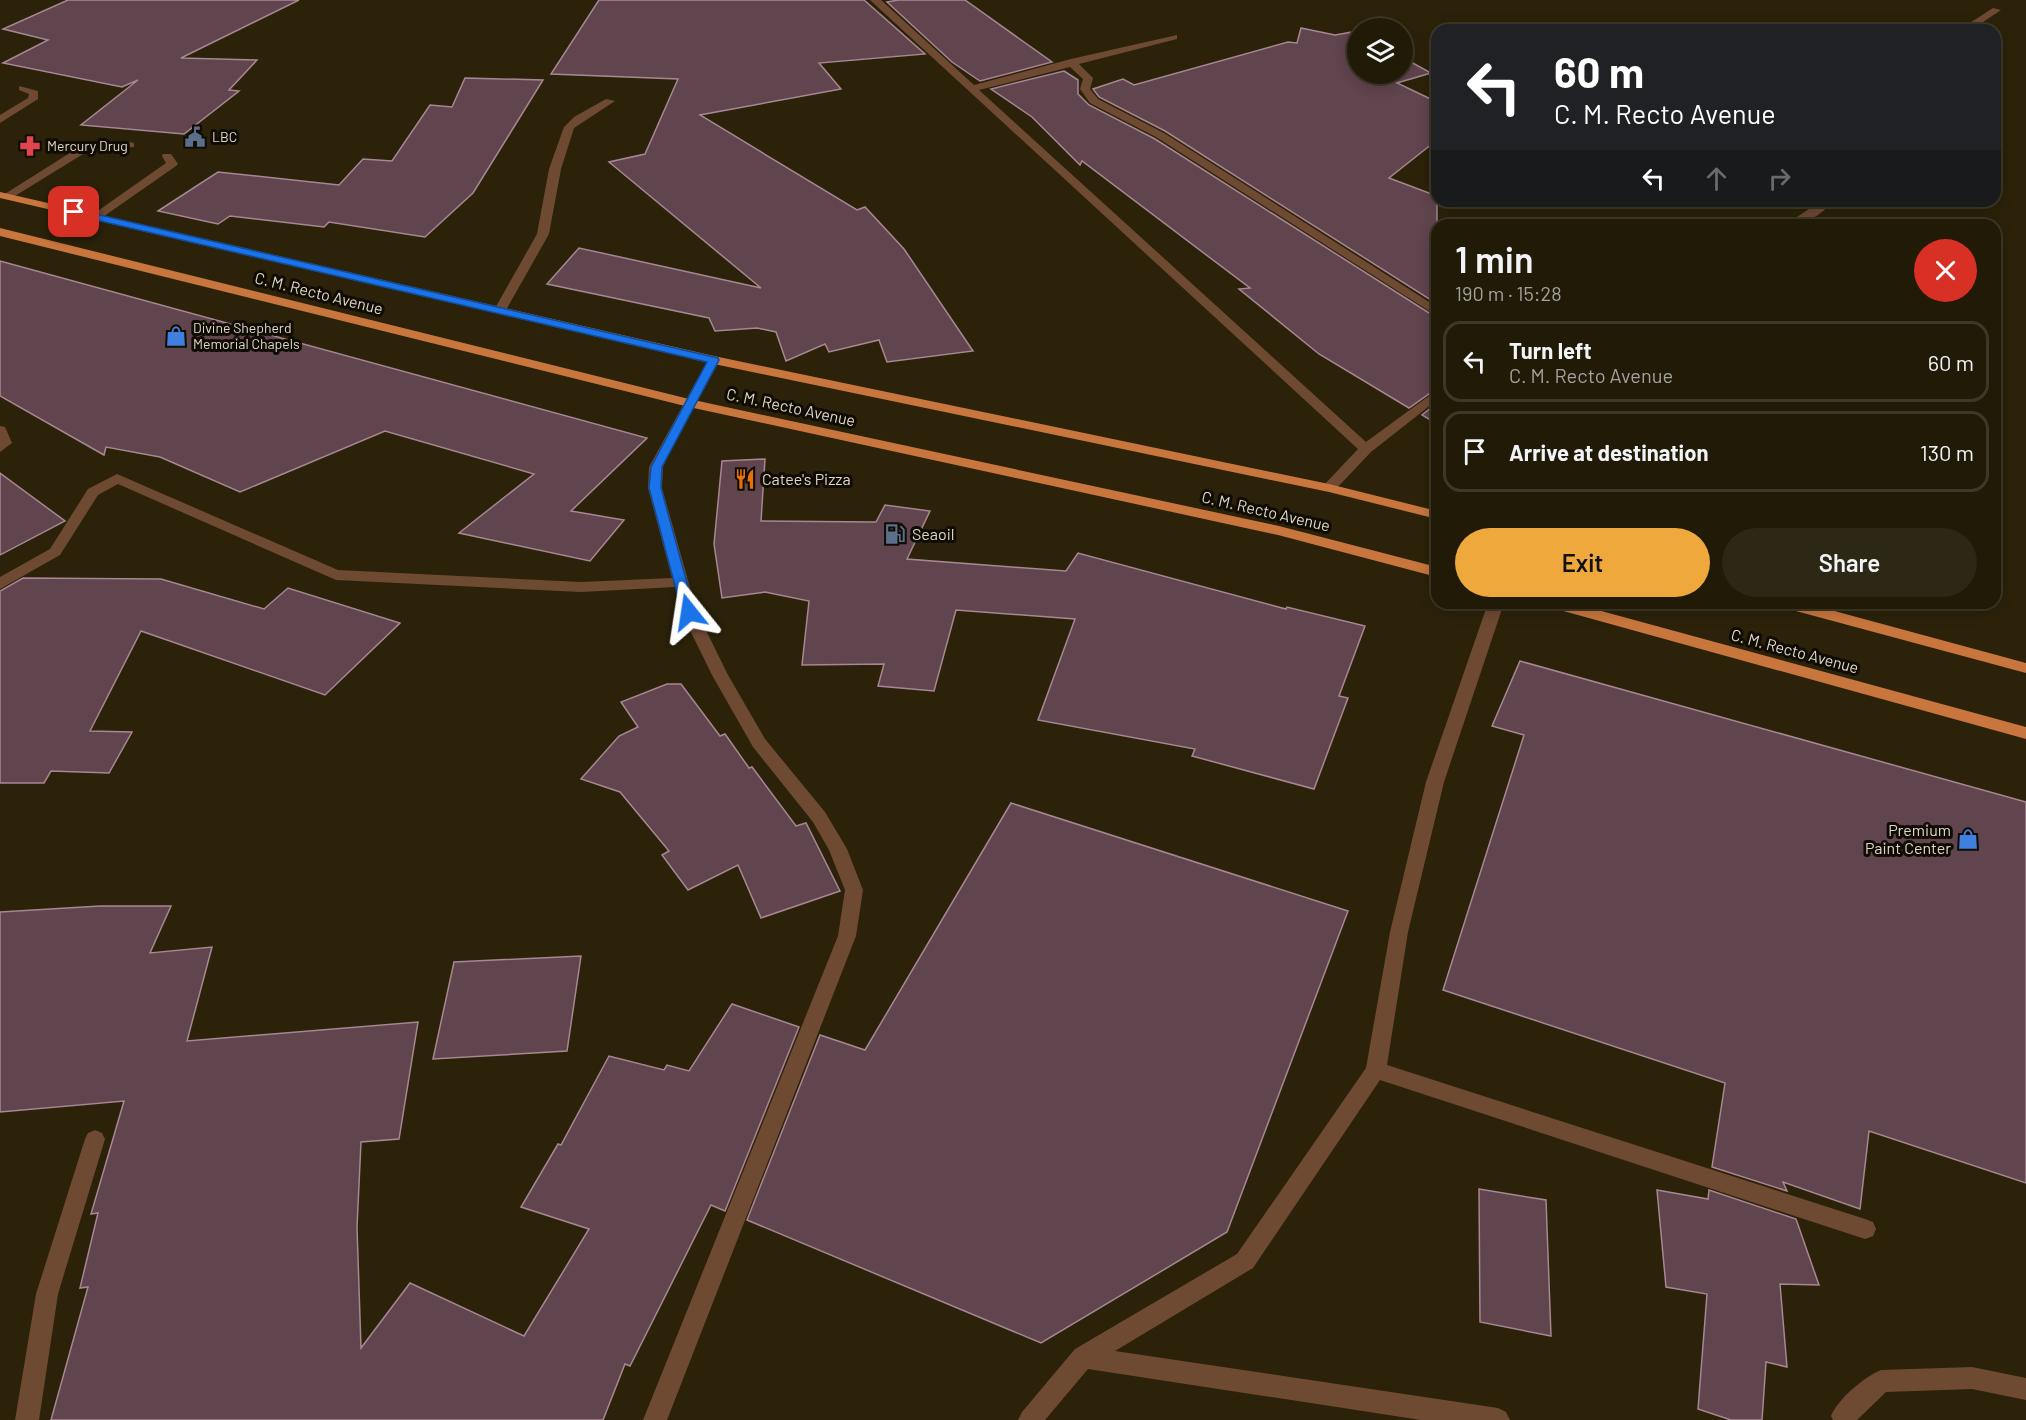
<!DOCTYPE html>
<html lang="en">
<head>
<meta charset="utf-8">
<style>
	:root { --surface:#201a07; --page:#2d2715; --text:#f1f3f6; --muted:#a2a19b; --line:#3d3828; --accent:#eea83c }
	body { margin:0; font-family:Barlow,sans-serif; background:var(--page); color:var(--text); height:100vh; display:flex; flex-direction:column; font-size:22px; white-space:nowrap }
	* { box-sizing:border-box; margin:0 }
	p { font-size:20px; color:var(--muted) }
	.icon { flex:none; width:33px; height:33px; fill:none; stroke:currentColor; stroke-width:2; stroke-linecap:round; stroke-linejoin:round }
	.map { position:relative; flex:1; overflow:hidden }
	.sheet { position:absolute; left:1431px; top:219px; width:570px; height:390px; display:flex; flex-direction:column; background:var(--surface); border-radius:18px; box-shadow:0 3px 15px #0003,0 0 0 2px var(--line) }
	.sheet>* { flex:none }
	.banner { position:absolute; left:1431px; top:24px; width:570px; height:183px; border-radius:18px; box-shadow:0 3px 15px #0003,0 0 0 2px var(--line); background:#202124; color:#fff; overflow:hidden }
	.fabs { position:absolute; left:1347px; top:18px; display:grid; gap:12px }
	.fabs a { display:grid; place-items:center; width:66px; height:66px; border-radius:50%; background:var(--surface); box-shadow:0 3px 15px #0003,0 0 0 2px var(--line); font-size:30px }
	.pin { position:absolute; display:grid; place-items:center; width:51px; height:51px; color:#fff; margin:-26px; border-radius:12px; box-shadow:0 3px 9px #0006 }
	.me { position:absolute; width:66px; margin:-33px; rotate:345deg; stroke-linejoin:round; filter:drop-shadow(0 0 4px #0008) }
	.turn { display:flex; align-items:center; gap:21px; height:126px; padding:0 24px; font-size:27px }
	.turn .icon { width:78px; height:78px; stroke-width:2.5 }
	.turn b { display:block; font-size:42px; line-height:51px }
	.lanes { display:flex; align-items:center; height:57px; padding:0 24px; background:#0003; justify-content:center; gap:30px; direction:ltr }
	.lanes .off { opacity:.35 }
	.round { display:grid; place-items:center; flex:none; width:63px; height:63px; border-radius:32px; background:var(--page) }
	.summary { display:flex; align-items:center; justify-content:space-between; height:102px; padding:0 24px }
	h1 { font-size:36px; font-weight:600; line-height:45px }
	.primary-button { display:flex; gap:12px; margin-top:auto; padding:12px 24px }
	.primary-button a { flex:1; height:69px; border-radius:36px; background:var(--accent); color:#111; font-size:24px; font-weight:600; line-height:69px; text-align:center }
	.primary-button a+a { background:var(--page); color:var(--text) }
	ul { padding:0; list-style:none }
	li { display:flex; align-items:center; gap:18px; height:81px; margin:0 12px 9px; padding:0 12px; border:3px solid var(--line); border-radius:18px }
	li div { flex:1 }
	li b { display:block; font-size:22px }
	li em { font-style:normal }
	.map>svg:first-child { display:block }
	.building { fill:#60444e; stroke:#a78792; stroke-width:1.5 }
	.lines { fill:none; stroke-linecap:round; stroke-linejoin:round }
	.service { fill:#6f4a33; fill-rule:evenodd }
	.minor { fill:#6f4a33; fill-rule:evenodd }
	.trunk { fill:#c8763d; fill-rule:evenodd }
	.route { fill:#1a73e8; stroke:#114b97; stroke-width:1.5 }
	.labels { text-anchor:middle; stroke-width:6; stroke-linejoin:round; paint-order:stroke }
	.far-poi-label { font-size:14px; fill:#ded8ca; stroke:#100c04; text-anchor:start }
	.street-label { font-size:16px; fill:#ded8ca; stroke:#100c04 }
	.poi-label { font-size:16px; fill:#ded8ca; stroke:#100c04; text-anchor:start }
</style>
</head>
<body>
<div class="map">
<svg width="2026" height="1420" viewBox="0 0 2026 1420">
	<rect width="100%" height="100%" fill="#2b2209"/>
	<g class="building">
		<path d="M68,0H299L181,58L257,60L229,90L239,91L184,134L81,125L138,80L122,87L3,63L48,40L3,29Z"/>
		<path d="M599,0H864L925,54L819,63L841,89L700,115L857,210L865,207L904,249L973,351L887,362L879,340L829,352L825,344L786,361L776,332L757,328L715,331L709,318L547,284L579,248L761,288L609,162L645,154L678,79L551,74Z"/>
		<path d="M898,0H965L1052,62L980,81L952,62L887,2Z"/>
		<path d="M1301,28L1335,35L1358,31V74H1402V57L1431,73L1397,83L1437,102V140L1389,178L1437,196V304L1165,131L1099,97L1093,89L1123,79L1134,85L1288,42L1297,43Z"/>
		<path d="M1064,71L1078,80V94L1089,105L1155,139L1437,318V388L1409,408L1319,354L1239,289L1250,288L1082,161L1080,165L1032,117L991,89Z"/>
		<path d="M465,78L543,80L473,193L425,237L329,222L324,227L230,216L218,224L158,211L218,172L339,185L363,159L392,161L430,105L452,107Z"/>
		<path d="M0,261L647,438L571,511L624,520L590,561L459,533L534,474L385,431L240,492L160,457L106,447L104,455L0,396Z"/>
		<path d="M1437,403V424L1422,415Z"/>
		<path d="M765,459L761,521L876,522L885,505L930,511L907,559L1066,571L1078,553L1286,609L1287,607L1365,626L1339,696L1348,698L1314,789L1192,756L1195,749L1038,720L1075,619L956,610L934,691L878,686L884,664L802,665L809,601L765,592L722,598L714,544L722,461Z"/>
		<path d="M0,473L65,521L0,555Z"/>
		<path d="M23,578L161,579L264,609L288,588L400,623L325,695L141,631L90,731L132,732L109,773L51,771L44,783H0V591Z"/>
		<path d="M1520,661L2026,802V1183L1869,1131L1860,1209L1783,1182L1787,1191L1712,1167L1725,1083L1443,990L1524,735L1492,726Z"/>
		<path d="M667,684H681L720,736L725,734L749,768L752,767L796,826L806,823L840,891L761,918L738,865L688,890L662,855L669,851L620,792L581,779L619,736L638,727L621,702Z"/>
		<path d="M1011,803L1348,911L1227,1232L1041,1343L747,1220L820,1035L865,1050Z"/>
		<path d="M100,906H171L150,953L212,947L187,1041L418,1022L399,1139L361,1142L357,1227L361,1348L410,1283L524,1336L589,1229L521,1207L558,1144L561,1145L609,1056L664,1070L667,1065L689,1071L732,1004L799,1027L725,1211L711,1205L630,1366L625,1364L603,1420H51L88,1287L80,1288L98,1213L91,1214L124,1101L0,1112V912Z"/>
		<path d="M581,956L567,1051L433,1059L454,962Z"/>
		<path d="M1479,1189L1546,1200L1551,1336L1480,1322Z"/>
		<path d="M1657,1190L1708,1199L1709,1190L1796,1219L1819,1285L1780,1284L1787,1367L1766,1362L1762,1420H1731L1698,1409L1707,1294L1666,1287Z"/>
	</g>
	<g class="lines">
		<g class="service">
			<path d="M19,86L38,91V99L0,123V115L28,98L29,94L19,90Z"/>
			<path d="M606,99L615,101L574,128L561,169L549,234L506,310L504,313H496L494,310L537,234L549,169L564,127L574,117Z"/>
			<path d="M130,142L134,143V147L88,151L10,199L0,197L81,146Z"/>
			<path d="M163,154H171L178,164L176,166L100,219H92V215L166,163L162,156Z"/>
			<path d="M1797,201H1811L1824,210L1814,212Z"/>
			<path d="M1488,603H1504L1444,782L1408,932L1387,1065L1865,1219L1873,1222L1876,1229L1873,1236L1865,1239L1380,1080L1253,1268L1115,1351L1498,1408L1506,1412L1510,1420H1421L1088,1369L1045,1420H1018L1022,1412L1075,1349L1237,1254L1366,1068L1390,932L1426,782Z"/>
			<path d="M1972,1367L2026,1378V1400L1972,1389L1886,1392L1857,1420H1833L1831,1416C1838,1399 1864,1377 1881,1370Z"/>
		</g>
		<g class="minor">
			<path d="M870,0H881L974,85L1071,59L1177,35V39L1079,64L1093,78L1090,89L1098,99L1164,133L1437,307V316L1156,137L1090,103L1080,89L1083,79L1070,67L979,90L1366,442L1437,390V400L1371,452L1334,491H1324L1322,488L1324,485L1358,449Z"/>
			<path d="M1993,8L2001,10L1971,30H1959Z"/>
			<path d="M1821,201H1833C1821,216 1804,225 1785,225Z"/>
			<path d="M714,356L720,360L669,453L663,467L662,488L697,612L728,675L765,739L825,812L847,849L863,890L856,936L667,1420H643L838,936L845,890L829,850L813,822L753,747L712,675L681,612L675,587L581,592L336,580L118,484L98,495L60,555L0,589V577L50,549L88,489L117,474L338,570L581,582L672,578L648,488L649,467L708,360Z"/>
			<path d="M0,426L5,427L12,443L0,452Z"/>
			<path d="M95,1130L102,1133L105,1139L58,1294L39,1420H15L36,1294L85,1139L88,1133Z"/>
		</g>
		<g class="trunk">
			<path d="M0,192L714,356L1329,484L1437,511V519L1329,492L714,364L0,198Z"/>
			<path d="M0,228L689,399L1279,526L1437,567V577L1278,535L689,407L0,236Z"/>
			<path d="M1546,603H1572L2026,727V739L1549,607Z"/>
			<path d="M1778,603H1805L2026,663V673L1781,607Z"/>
		</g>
	</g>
	<path class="route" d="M74,209L718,358L719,360L662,467L661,488L695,612L693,615H684L682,612L649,488L651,467L707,362L70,214V210Z"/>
	<defs>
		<g id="civic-bare" transform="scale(1.62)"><path d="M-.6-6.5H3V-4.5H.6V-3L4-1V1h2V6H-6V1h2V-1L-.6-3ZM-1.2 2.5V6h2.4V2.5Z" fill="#5c6f8a" stroke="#100c04" stroke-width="2.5" paint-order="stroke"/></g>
		<g id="pharmacy-bare" transform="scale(1.62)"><path d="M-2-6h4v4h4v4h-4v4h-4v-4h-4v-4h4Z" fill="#e0444e" stroke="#100c04" stroke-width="2.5" paint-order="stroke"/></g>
		<g id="shop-bare" transform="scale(1.62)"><path d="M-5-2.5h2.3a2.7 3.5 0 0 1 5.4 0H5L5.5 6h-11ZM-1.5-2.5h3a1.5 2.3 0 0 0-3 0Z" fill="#3f7fe0" stroke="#100c04" stroke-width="2.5" paint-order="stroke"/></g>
		<g id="restaurant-bare" transform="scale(1.62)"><path d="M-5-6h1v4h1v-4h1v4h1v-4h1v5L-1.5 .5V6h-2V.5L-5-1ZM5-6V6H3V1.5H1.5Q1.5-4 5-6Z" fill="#e8710a" stroke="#100c04" stroke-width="2.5" paint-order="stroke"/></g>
		<g id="fuel-bare" transform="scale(1.62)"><path d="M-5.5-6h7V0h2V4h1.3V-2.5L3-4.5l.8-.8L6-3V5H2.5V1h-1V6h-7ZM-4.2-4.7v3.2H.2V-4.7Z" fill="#5c6f8a" stroke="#100c04" stroke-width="2.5" paint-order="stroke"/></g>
	</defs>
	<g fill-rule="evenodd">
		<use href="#civic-bare" x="195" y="137"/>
		<use href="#pharmacy-bare" x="30" y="146"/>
		<use href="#shop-bare" x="176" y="336"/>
		<use href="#restaurant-bare" x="745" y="479"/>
		<use href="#fuel-bare" x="895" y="534"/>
		<use href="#shop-bare" x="1968" y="839"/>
	</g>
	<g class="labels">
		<g class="far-poi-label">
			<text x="212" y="142">LBC</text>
			<text x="47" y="151">Mercury Drug</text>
			<text x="193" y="333">Divine Shepherd<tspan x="193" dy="16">Memorial Chapels</tspan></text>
		</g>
		<g class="street-label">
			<text transform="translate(319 293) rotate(14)" y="6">C. M. Recto Avenue</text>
			<text transform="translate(791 407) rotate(12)" y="6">C. M. Recto Avenue</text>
			<text transform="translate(1266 511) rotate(13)" y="6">C. M. Recto Avenue</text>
			<text transform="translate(1795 651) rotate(15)" y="6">C. M. Recto Avenue</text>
		</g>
		<g class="poi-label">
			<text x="762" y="485">Catee's Pizza</text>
			<text x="912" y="540">Seaoil</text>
			<text x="1951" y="836" text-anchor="end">Premium<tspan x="1951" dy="18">Paint Center</tspan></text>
		</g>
	</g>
</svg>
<div class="fabs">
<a><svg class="icon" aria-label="layers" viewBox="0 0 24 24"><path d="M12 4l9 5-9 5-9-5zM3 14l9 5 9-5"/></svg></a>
</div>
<div class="pin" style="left:74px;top:212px;background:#d93025"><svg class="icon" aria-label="arrive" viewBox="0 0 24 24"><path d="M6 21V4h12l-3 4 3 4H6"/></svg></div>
<svg class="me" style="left:689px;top:612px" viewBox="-20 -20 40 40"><path d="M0-17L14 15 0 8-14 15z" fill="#1a73e8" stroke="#fff" stroke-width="4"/></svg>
<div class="banner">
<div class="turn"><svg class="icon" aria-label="left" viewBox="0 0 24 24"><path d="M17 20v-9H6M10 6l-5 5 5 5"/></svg><div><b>60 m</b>C. M. Recto Avenue</div></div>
<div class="lanes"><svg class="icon" aria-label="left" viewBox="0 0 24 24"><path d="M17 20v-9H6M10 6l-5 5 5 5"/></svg><svg class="icon off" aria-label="ahead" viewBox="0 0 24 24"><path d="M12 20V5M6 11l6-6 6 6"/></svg><svg class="icon off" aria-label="right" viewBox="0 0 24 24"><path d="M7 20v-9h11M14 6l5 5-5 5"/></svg></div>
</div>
<section class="sheet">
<div class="summary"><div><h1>1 min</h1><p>190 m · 15:28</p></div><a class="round" style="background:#d93025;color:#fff"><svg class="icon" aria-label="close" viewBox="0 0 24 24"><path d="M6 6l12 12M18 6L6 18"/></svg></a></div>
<ul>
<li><svg class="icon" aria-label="left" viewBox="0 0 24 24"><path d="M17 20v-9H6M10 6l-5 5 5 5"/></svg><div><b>Turn left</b><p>C. M. Recto Avenue</p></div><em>60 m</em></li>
<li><svg class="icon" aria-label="arrive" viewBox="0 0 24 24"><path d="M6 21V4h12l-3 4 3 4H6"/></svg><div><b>Arrive at destination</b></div><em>130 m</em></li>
</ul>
<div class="primary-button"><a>Exit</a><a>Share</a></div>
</section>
</div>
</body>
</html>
